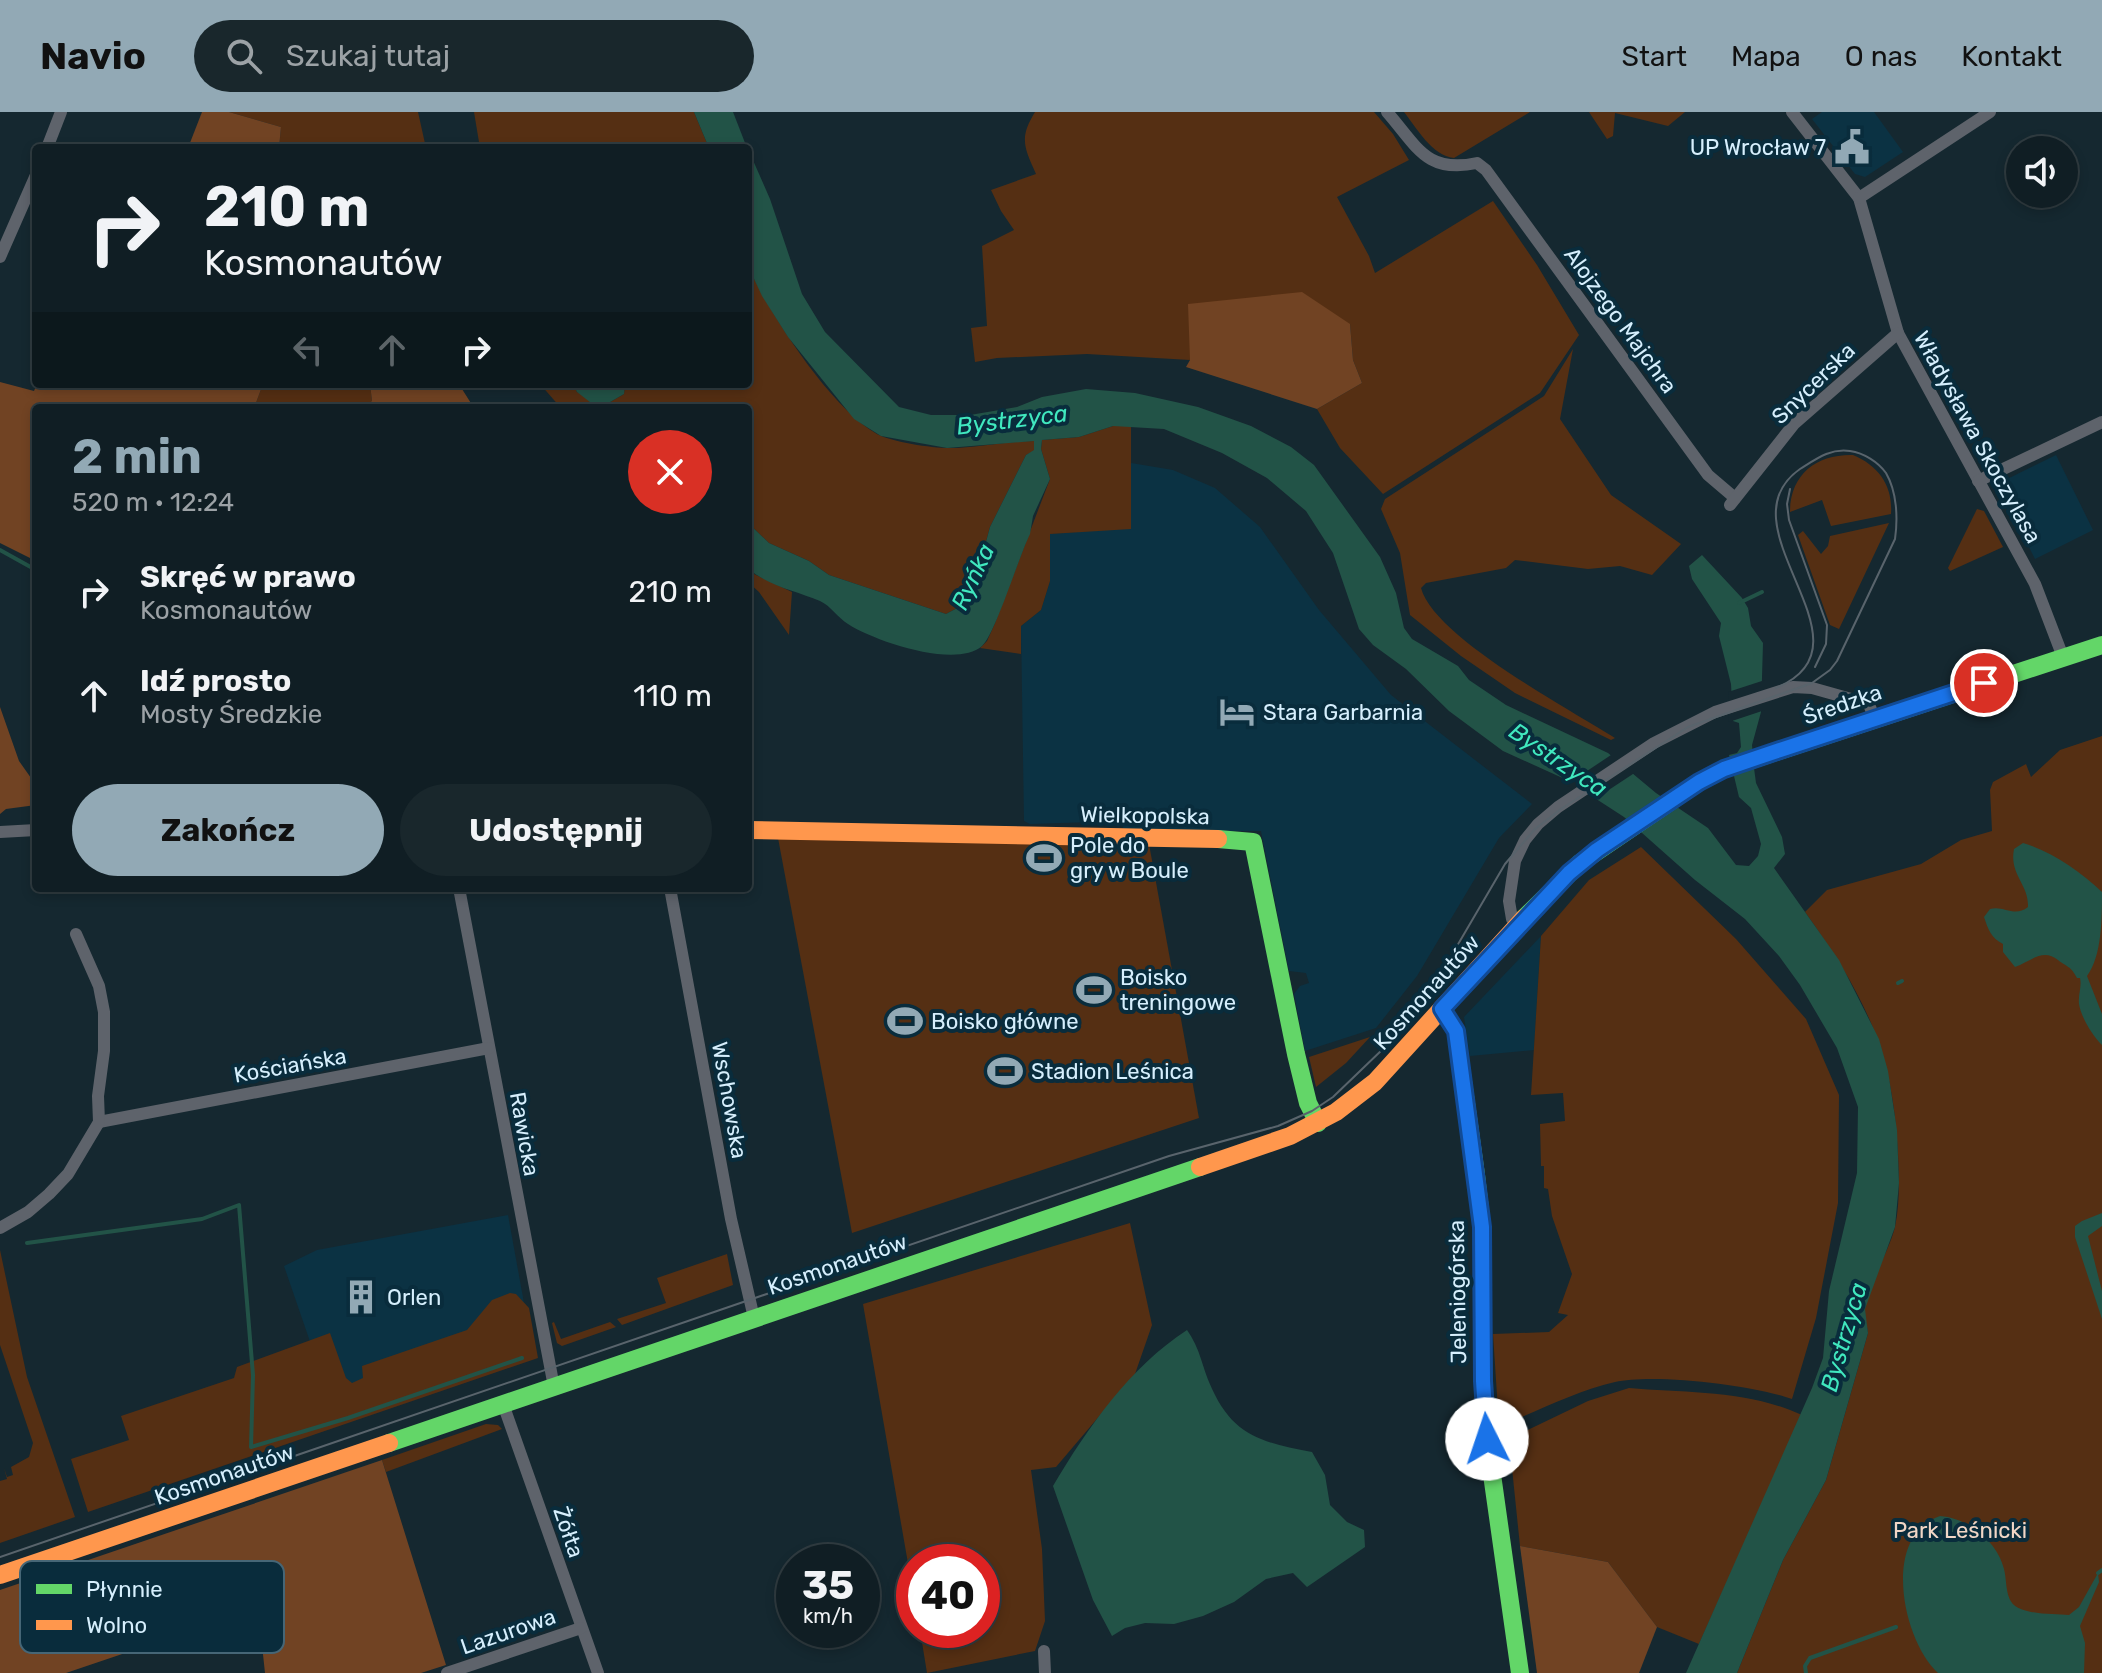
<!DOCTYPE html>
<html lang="pl">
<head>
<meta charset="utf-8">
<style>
	:root { --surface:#101e24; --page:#19272c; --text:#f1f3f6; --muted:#9ca2a6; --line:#303c41; --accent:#92a9b5 }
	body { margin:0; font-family:Rubik,sans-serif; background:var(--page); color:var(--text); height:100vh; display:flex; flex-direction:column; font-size:30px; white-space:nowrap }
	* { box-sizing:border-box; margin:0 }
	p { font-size:26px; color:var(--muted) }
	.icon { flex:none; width:44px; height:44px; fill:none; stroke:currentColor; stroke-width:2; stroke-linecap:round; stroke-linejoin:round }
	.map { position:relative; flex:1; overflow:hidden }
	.panel { position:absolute; left:32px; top:292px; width:720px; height:488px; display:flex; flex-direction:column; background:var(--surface); border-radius:8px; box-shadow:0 4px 12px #0003,0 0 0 2px var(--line) }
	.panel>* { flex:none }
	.hud { position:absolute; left:32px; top:32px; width:720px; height:244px; border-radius:8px; box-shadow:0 4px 12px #0003,0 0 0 2px var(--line); background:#101e24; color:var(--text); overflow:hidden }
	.buttons { position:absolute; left:2006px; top:24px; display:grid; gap:16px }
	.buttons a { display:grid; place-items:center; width:72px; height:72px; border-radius:50%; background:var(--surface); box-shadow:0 4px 12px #0003,0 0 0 2px var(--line); font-size:40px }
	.speed { position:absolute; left:776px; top:1432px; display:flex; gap:16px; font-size:40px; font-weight:700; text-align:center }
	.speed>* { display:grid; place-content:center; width:104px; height:104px; border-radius:50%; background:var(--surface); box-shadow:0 4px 12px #0003,0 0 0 2px var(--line); line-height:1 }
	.speed small { font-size:20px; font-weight:400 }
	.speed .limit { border:12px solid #d22; background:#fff; color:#111 }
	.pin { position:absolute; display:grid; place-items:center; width:68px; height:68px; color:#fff; margin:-34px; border:4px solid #fff; border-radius:50%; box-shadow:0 2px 8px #0007 }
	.me { position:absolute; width:88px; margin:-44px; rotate:356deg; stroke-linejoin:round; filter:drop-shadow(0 0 6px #0008) }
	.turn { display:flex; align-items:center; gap:28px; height:168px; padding:0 40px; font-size:36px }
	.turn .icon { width:104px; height:104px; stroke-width:2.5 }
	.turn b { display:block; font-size:56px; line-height:68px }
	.lanes { display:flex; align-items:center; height:76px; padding:0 40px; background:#0003; justify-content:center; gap:40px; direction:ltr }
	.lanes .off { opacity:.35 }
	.round { display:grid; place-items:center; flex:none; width:84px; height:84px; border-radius:42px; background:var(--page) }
	.summary { display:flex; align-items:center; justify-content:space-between; height:136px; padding:0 40px }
	h1 { font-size:48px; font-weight:700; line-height:60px; color:var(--accent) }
	.button { display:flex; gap:16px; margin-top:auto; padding:16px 40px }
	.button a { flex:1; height:92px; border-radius:48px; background:var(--accent); color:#111; font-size:32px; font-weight:700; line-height:92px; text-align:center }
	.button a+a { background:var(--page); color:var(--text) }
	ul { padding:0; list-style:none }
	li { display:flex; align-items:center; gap:24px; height:104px; padding:0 40px }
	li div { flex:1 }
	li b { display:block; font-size:30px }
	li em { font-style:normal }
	header { display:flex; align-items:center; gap:48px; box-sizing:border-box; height:112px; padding:0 40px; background:var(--accent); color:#111 }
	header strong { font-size:38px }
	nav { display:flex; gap:44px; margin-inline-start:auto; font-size:28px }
	.search { width:560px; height:72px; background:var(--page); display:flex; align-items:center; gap:20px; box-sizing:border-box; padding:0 28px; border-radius:44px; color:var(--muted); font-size:30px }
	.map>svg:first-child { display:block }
	.built { fill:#0b3243 }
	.green { fill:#552f13 }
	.forest { fill:#714323 }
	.water { fill:#225347 }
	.pier { fill:#152830 }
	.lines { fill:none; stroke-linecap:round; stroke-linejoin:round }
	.stream { stroke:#225347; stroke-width:4 }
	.street { stroke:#5e636b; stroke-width:12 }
	.fast { stroke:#63d668; stroke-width:18 }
	.slow { stroke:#ff974d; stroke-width:18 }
	.tram { stroke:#59646c; stroke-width:2 }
	.route-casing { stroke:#114b97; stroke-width:20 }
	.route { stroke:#1a73e8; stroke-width:14 }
	.labels { text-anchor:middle; stroke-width:8; stroke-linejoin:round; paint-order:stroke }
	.poi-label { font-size:22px; fill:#d6effd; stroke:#092c3c; text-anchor:start }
	.street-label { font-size:22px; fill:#d6effd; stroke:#092c3c }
	.park-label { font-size:22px; fill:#f1d6c6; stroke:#092c3c }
	.water-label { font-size:24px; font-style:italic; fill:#40e8bf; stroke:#092c3c }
	.key { fill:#092c3c; stroke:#466676; stroke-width:2 }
	.key-label { font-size:22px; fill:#d6effd }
</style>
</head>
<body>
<header>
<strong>Navio</strong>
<div class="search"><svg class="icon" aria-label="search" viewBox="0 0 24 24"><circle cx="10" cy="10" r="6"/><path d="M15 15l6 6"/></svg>Szukaj tutaj</div>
<nav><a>Start</a><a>Mapa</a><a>O nas</a><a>Kontakt</a></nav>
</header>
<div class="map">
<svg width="2102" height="1561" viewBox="0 0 2102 1561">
	<rect width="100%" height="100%" fill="#152830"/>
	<g class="built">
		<path d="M1822,0H1874L1903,40L1865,65L1855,62L1812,7Z"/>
		<path d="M2056,343L2093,418L2035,447L1997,372Z"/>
		<path d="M1131,351L1173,358L1215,376L1260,415L1319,498L1391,583L1532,692L1499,726L1417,864L1376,916L1305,939L1294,882L1300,874L1309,871L1306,861L1289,859L1261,719H1123V709L1030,712L1024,709L1021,514L1041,498L1050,469L1049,422L1131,416Z"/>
		<path d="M1541,824L1534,938L1470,944L1464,905Z"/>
		<path d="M508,1103L528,1213L328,1282L284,1154L317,1138Z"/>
	</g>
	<g class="green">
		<path d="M229,0H418L426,36H279L281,15Z"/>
		<path d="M474,0H694L709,36H480Z"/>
		<path d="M1035,0H1374L1393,22L1409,48L1337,85L1369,144L1375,161L1493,89L1537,153L1579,223L1540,281L1383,382L1340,336L1317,297L1362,271L1353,248L1350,212L1190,248L1087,242L997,246L975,250L971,216L987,214L982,134L1014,118L1001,99L991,78L1036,62C1024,35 1019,26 1035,0Z"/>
		<path d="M1404,0H1530L1454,46C1432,44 1416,15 1404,0Z"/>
		<path d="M1589,0H1685L1668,14L1615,1L1613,24L1607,27Z"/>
		<path d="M748,154C771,204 830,295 877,322C892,330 931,336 949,336C977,336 1006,329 1034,329V339L1026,343L990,415L984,437L969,461L961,494L946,502L829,463L809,449L769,431L748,411V296H561L540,272H573L577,280L605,293L624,282L625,272H748Z"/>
		<path d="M1573,237L1560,307L1611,383L1681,432L1652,463L1620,454L1588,457L1515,448L1506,456L1426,471L1421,476C1434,525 1569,597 1615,626L1611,628L1515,581L1461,544L1410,503L1400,441L1381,397L1385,387L1544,284Z"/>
		<path d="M263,272H370L372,289L361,296H254Z"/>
		<path d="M1113,314H1131V417L1050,422V469L1041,498L1021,514V542L980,536L987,529L995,511L1050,367L1041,337L1042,328L1079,325Z"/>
		<path d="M1853,343C1879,354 1893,374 1891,402L1831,414L1822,388L1790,400C1790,362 1817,342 1853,343Z"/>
		<path d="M1977,397L1984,399L2003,435L1950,459L1948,456Z"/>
		<path d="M1889,411L1839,517L1830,513L1798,423L1803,419L1821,442L1828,434L1830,424Z"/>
		<path d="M748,456L754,462L792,480L789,523L759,480L748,470Z"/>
		<path d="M2102,624V1561H1737L1783,1448L1826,1368L1868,1221C1867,1213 1864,1204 1865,1196C1869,1170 1888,1142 1895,1115C1900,1092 1899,1066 1898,1042C1893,937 1864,883 1805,800L1827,778L1921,752L1961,728L1992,719L1990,678L1993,670L2026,652L2031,665L2060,638Z"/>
		<path d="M778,726L1149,732L1199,1006L852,1121Z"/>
		<path d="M1641,735L1736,827L1806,907L1839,983L1838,1091L1816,1206L1792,1287C1754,1273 1653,1261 1615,1270C1575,1279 1537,1300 1499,1314L1493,1222L1549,1220L1568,1203L1558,1201L1572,1162L1552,1104L1548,1077L1544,1076V1054H1541L1540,1012L1565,1009L1563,981L1531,983L1541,824L1589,768Z"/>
		<path d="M1370,925L1346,951L1316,975L1309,945Z"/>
		<path d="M1130,1111L1152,1213L1135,1262L1056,1355L1031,1358L1042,1437L1045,1509L1035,1539L927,1561L920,1518H982V1450H914V1486L863,1192Z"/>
		<path d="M0,1138L27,1265L75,1405L0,1431V1369L7,1367L4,1356L7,1365L13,1363L11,1355L29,1345L33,1331L0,1233Z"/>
		<path d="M727,1142L733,1173L622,1213L617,1207L666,1191L657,1166Z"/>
		<path d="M510,1181L516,1182L529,1196L538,1246L88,1400L71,1347L129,1328L121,1304L234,1266L237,1255L330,1221L346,1266L352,1271L363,1266L362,1254L467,1218L492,1188Z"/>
		<path d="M554,1210L561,1227L610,1210L616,1215L562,1234L557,1231L552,1211Z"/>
		<path d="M1629,1276C1687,1281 1748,1278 1802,1303L1699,1532L1657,1515L1608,1450L1520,1434L1509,1327L1588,1289Z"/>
		<path d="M486,1312L498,1313L502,1317L386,1360L382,1348Z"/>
	</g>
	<g class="forest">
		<path d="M202,0H229L281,15L279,36H188Z"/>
		<path d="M1302,180L1350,212L1353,248L1362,271L1317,297L1186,255L1190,248L1188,192Z"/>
		<path d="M0,270L34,279L37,272H263L254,296H36V449L0,431Z"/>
		<path d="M370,272H454L462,277L474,296H361L372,289Z"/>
		<path d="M0,595L19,649L36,673V693L6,697L0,702Z"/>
		<path d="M382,1348L446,1553L421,1561H265L258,1496L66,1561H0V1478Z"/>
		<path d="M1520,1434L1608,1450L1657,1515L1639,1561H1537Z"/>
	</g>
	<g class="water">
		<path d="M694,0H733L747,36H709Z"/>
		<path d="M748,37L770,87L802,182L825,220L899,295L931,303H970L1017,295L1042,285L1086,277L1135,281L1198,295L1251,314L1291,335L1314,353L1380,445L1396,481L1404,516L1412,527L1458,554L1469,568L1506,593L1608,641L1656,681L1708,716L1736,753L1749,754L1758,744L1761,732L1751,696L1739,685L1729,643L1737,641L1741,635L1739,611L1733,609L1731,572L1719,524L1721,511L1692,467L1689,454L1702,443L1742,486L1748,496L1751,514L1763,531L1761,600L1752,633L1754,656L1756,671L1782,725L1785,742L1774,756L1839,848L1879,927L1888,959L1897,1018L1899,1071L1895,1115L1865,1197L1868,1221L1826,1368L1783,1448L1737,1561H1686L1812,1276L1823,1246L1829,1179L1857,1061L1858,995L1837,936L1800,873L1779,844L1745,807L1695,768L1624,705L1567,668L1503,639L1449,599L1406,557L1373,533L1359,517L1333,441L1306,399L1267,366L1222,341L1164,317L1113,314L1079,325L1042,328L1041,337L1050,367L1033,404L1030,422C1019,444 995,523 982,534C956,557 874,529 848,512C838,506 831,494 820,489C797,479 767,474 748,456V411L769,431L809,449L829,463L946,502L961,494L969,461L984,437L990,415L1026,343L1034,338V329L947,336L881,324L854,307L788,225L762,184L748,154Z"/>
		<path d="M573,272H625L624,282L605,293L595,294L577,280Z"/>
		<path d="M2023,731C2051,739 2080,759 2102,780C2102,806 2102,844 2087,864L2102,902V933C2092,923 2081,905 2079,892C2078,882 2082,875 2080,866H2077C2070,853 2068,856 2058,848C2043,836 2031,849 2015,855L2003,840V832C1991,826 1988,817 1984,805L1990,797C2004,793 2014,806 2028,795C2029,772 2009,763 2014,737Z"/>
		<path d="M2102,1101V1114L2088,1124L2102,1179V1207L2075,1125V1114L2082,1109Z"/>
		<path d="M1187,1218C1200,1237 1201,1250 1209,1270C1231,1323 1259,1330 1312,1340L1325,1363L1330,1393L1347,1410L1364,1418L1365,1435L1307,1475L1293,1461L1266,1467L1234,1490L1203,1504L1174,1512L1145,1511L1125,1516L1112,1524L1093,1488L1053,1374C1088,1315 1130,1255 1187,1218Z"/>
		<path d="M1940,1404C1968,1406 1997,1429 2004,1457C2007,1468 2005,1485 2014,1493C2026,1503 2055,1502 2069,1503L2079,1495L2098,1461L2099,1470L2080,1514L2085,1531L2084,1561H1938C1902,1528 1881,1423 1940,1404Z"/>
	</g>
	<g class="pier">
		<path d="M1765,568V598L1729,610L1728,580Z"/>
		<path d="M1614,641L1636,660L1592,689L1566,673Z"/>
	</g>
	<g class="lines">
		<g class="stream">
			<path d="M0,438L36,458"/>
			<path d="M1739,491L1762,480"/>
			<path d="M1898,871L1902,869"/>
			<path d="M27,1131L202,1107L239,1093L253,1263L251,1335L348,1306L522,1246"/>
			<path d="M2098,1461L2102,1458"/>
			<path d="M1806,1561L1805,1554L1810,1546L1896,1515"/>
		</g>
		<g class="street">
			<path d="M1387,0C1417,34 1426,62 1477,51L1486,58L1708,363L1735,386"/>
			<path d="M1792,0L1859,86L1898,221L2035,472L2063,545"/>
			<path d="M47,36L61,0"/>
			<path d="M1859,86L1990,0"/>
			<path d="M0,145L36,63"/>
			<path d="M1978,369L2102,310"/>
			<path d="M1730,393L1794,312L1898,221"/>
			<path d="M0,720L36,718"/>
			<path d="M459,776L554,1275"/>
			<path d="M670,776L731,1107L754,1206"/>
			<path d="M1518,813L1512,807L1509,789L1515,749L1525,728L1538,712L1558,695L1654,631L1715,600L1793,575L1812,576L1869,592L1874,606"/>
			<path d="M99,1010L489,936"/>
			<path d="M0,1116L28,1100L49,1082L68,1062L99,1010L98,984L104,939V900L99,874L76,822"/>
			<path d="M503,1292L598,1561"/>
			<path d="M1044,1539L1045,1561"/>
			<path d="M447,1561L581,1516"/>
		</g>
		<g class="fast">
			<path d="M1218,727L1253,730L1296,942L1308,991L1318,1011"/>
			<path d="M1524,806L1580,751L1699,670L1724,657L2102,533"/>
			<path d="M1442,897L1456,919L1476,1063L1482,1115L1483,1269L1487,1327L1520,1561"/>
			<path d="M389,1331L1200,1055"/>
		</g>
		<g class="slow">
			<path d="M748,718L1218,727"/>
			<path d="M1200,1055L1290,1024L1336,1000L1375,970L1524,806"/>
			<path d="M0,1463L389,1331"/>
		</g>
		<g class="tram">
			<path d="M1790,377L1787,392L1789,408L1827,513L1826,532L1815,555"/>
			<path d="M0,1445L1169,1044L1278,1014L1312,999L1333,985L1385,935L1426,887L1505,752L1535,717L1561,697L1688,615L1812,571L1830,558L1837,549L1895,427C1898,406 1897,380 1886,361C1878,350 1864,341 1850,339C1830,336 1816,347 1800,357C1717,415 1883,532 1776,576"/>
		</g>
	</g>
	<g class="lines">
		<g class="route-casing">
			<path id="route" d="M1487,1327L1483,1269L1482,1115L1456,919L1442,897L1569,761L1597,738L1699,670L1724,657L1780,638L1984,571"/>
		</g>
		<use href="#route" class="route"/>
	</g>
	<defs>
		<g id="civic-bare" transform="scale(2.76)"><path d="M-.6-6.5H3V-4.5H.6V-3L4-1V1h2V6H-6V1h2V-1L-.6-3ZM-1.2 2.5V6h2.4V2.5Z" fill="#92a9b5" stroke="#092c3c" stroke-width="2.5" paint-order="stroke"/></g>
		<g id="hotel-bare" transform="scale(2.76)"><path d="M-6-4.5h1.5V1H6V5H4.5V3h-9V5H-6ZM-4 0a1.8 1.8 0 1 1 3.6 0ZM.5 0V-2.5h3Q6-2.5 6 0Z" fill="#92a9b5" stroke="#092c3c" stroke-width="2.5" paint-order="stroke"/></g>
		<g id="stadium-bare" transform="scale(2.76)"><path d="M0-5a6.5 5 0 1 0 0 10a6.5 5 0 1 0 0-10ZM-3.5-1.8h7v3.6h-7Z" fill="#92a9b5" stroke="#092c3c" stroke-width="2.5" paint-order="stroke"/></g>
		<g id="building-bare" transform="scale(2.76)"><path d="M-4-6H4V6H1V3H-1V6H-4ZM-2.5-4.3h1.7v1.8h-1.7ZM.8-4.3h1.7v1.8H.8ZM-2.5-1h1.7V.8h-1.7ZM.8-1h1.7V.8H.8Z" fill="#92a9b5" stroke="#092c3c" stroke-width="2.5" paint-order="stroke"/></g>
	</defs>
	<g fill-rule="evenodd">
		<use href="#civic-bare" x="1852" y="35"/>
		<use href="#hotel-bare" x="1237" y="600"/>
		<use href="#stadium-bare" x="1044" y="746"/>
		<use href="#stadium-bare" x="1094" y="878"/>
		<use href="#stadium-bare" x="905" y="909"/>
		<use href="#stadium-bare" x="1005" y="959"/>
		<use href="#building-bare" x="361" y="1185"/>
	</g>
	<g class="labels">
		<g class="poi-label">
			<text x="1826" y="43" text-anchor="end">UP Wrocław 7</text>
			<text x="1263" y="608">Stara Garbarnia</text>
			<text x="1070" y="741">Pole do<tspan x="1070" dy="25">gry w Boule</tspan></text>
			<text x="1120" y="873">Boisko<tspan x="1120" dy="25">treningowe</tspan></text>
			<text x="931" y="917">Boisko główne</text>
			<text x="1031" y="967">Stadion Leśnica</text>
			<text x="387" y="1193">Orlen</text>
		</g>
		<g class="street-label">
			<text transform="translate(1621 208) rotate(54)" y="8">Alojzego Majchra</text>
			<text transform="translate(1813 271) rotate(-44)" y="8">Snycerska</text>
			<text transform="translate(1978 325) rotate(61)" y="8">Władysława Skoczylasa</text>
			<text transform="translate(1842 592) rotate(-19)" y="8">Średzka</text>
			<text transform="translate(1145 703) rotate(1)" y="8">Wielkopolska</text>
			<text transform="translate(1426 880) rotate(-48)" y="8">Kosmonautów</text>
			<text transform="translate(290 953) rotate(-10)" y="8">Kościańska</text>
			<text transform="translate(730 988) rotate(80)" y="8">Wschowska</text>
			<text transform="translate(525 1022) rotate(80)" y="8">Rawicka</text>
			<text transform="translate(837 1152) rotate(-19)" y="8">Kosmonautów</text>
			<text transform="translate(1457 1180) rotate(-91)" y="8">Jeleniogórska</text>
			<text transform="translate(224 1362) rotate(-19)" y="8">Kosmonautów</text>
			<text transform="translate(569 1420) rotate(71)" y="8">Żółta</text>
			<text transform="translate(508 1519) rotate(-19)" y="8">Lazurowa</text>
		</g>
		<g class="park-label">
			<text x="1960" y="1426">Park Leśnicki</text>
		</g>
		<g class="water-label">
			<text transform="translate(1012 308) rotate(-7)" y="8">Bystrzyca</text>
			<text transform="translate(973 465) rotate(-65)" y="8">Ryńka</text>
			<text transform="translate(1558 648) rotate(34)" y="8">Bystrzyca</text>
			<text transform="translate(1844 1225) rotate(-74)" y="8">Bystrzyca</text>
		</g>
	</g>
	<rect x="20" y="1449" width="264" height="92" rx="12" class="key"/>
	<rect x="36" y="1472" width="36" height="10" fill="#63d668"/>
	<rect x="36" y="1508" width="36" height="10" fill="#ff974d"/>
	<g class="key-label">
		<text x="86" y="1485">Płynnie</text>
		<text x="86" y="1521">Wolno</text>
	</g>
</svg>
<div class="buttons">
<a><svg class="icon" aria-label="sound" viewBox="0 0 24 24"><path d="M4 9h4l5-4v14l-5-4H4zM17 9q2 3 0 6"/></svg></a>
</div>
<div class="speed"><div>35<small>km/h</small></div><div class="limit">40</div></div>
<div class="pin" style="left:1984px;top:571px;background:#d93025"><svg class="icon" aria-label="arrive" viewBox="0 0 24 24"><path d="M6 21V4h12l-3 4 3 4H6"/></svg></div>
<svg class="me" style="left:1487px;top:1327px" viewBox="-20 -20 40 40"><circle r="19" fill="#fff"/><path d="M0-13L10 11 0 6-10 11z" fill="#1a73e8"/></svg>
<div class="hud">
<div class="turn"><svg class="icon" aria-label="right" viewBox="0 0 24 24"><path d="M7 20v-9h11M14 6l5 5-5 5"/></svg><div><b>210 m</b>Kosmonautów</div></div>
<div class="lanes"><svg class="icon off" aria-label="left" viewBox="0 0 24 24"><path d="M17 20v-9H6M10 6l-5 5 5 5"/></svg><svg class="icon off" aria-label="ahead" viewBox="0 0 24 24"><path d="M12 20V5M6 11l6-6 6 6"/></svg><svg class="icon" aria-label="right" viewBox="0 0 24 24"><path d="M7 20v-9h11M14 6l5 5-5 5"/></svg></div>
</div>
<section class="panel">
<div class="summary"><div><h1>2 min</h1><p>520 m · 12:24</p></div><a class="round" style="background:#d93025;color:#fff"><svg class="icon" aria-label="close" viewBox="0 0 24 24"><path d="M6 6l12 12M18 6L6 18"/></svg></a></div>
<ul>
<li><svg class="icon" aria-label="right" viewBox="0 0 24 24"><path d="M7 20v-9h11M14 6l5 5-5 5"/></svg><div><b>Skręć w prawo</b><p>Kosmonautów</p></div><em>210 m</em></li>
<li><svg class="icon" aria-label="ahead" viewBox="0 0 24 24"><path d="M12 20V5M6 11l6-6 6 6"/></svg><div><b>Idź prosto</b><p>Mosty Średzkie</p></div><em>110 m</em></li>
</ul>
<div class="button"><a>Zakończ</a><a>Udostępnij</a></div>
</section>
</div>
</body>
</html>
